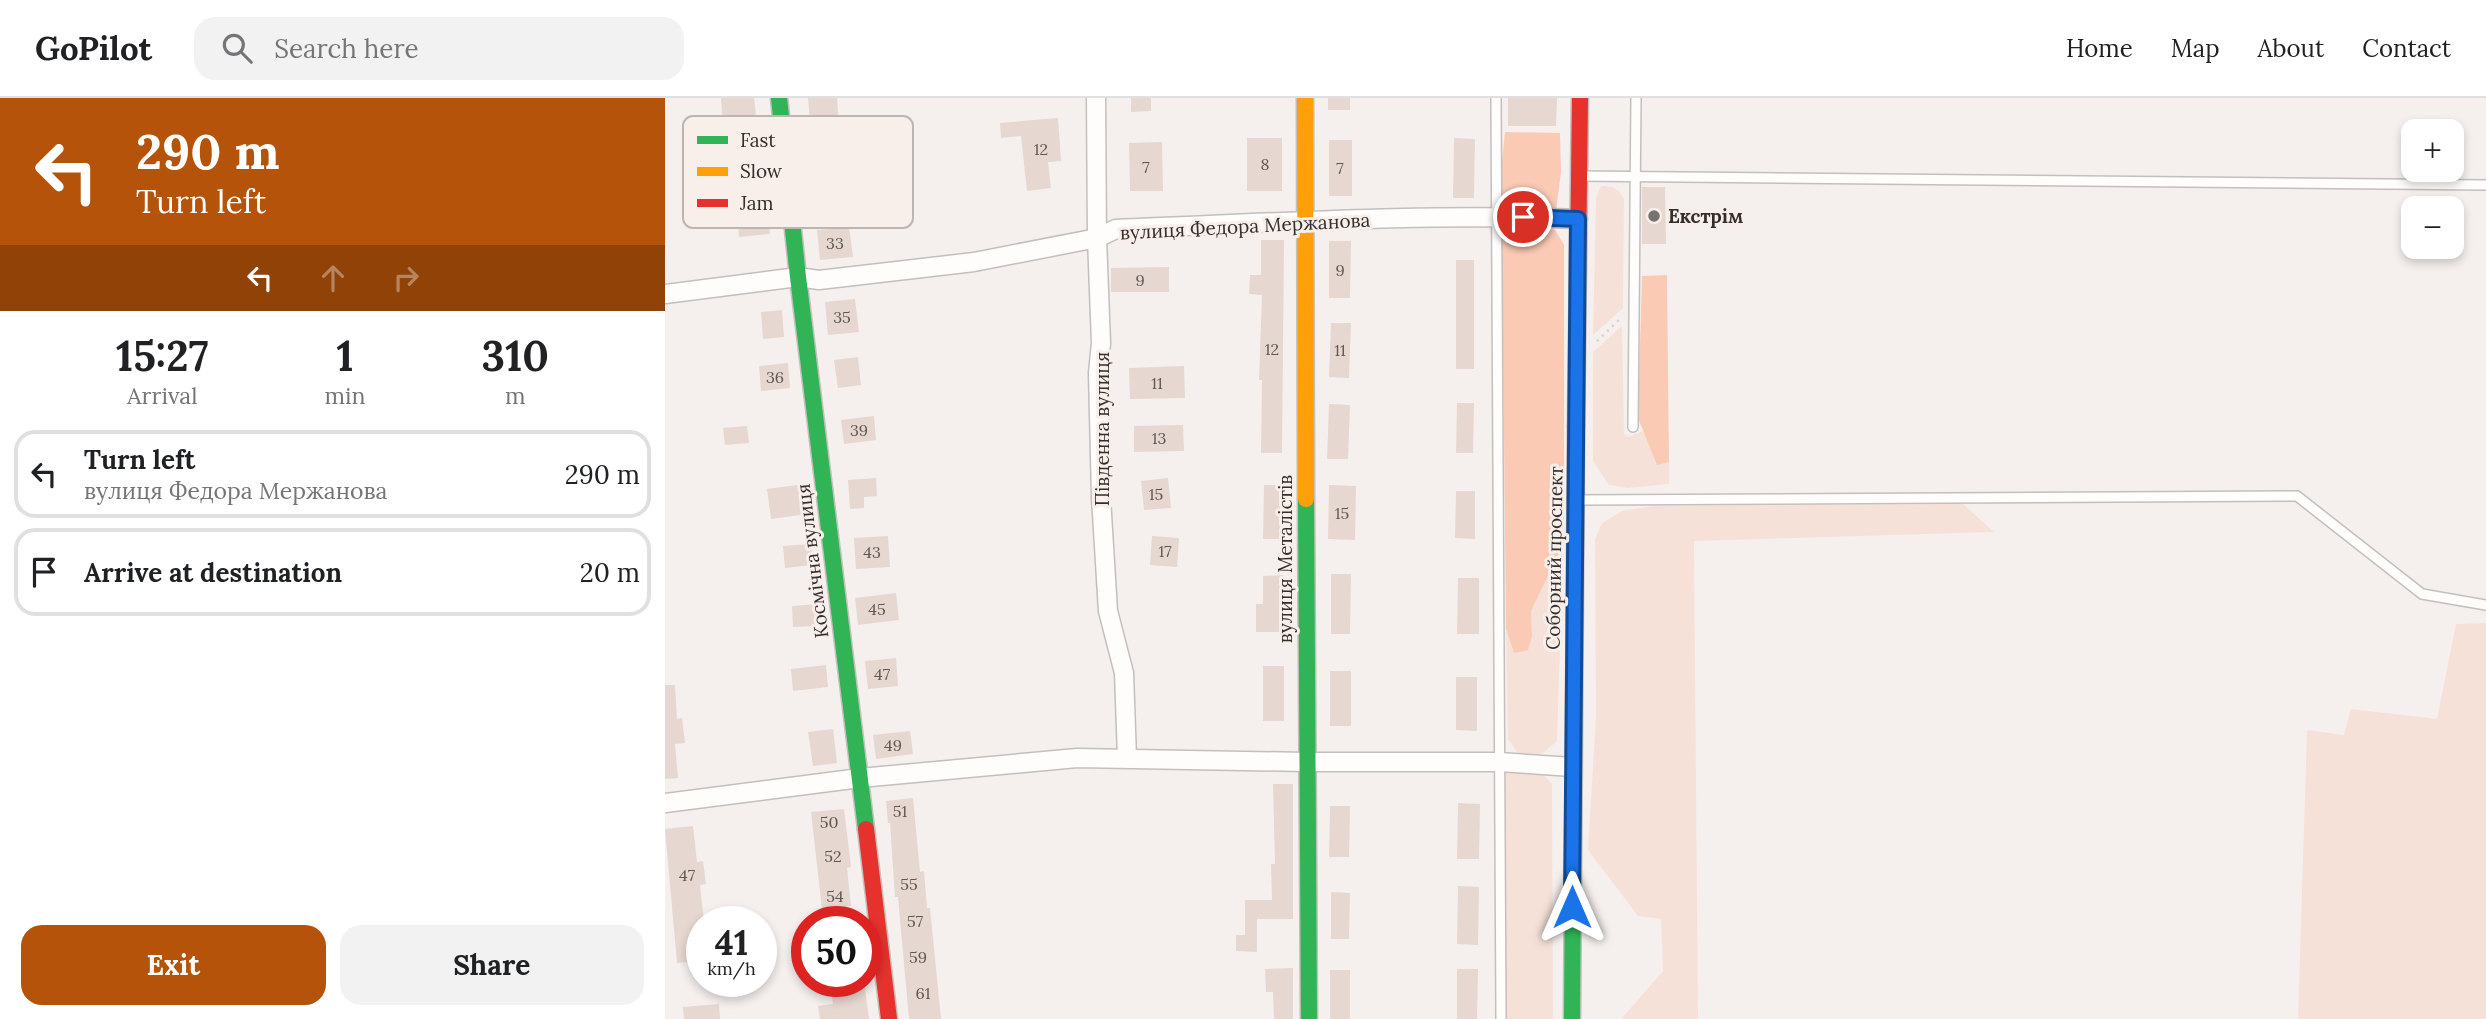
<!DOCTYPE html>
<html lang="en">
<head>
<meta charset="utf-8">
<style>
	:root { --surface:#fff; --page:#f2f2f2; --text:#202124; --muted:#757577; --line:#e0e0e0; --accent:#b45309 }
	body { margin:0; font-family:Lora,serif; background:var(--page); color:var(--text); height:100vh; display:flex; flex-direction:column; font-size:26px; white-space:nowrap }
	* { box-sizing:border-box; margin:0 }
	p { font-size:23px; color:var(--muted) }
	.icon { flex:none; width:38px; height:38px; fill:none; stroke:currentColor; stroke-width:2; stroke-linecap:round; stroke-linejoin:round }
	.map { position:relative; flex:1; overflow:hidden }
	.sheet { display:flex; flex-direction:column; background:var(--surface); width:665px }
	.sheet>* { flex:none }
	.top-card { background:#b45309; color:#fff; overflow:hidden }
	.fabs { position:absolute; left:1736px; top:21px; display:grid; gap:14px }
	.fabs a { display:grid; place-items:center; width:63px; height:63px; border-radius:14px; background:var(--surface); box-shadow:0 4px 10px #0003; font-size:35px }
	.speed { position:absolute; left:21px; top:808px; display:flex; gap:14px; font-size:35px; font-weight:700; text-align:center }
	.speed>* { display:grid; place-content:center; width:91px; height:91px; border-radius:50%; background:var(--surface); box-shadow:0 4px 10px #0003; line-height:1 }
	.speed small { font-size:18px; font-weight:400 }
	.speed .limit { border:10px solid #d22; background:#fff; color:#111 }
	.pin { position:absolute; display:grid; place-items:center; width:60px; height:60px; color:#fff; margin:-30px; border:4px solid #fff; border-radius:50%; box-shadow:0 2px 7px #0007 }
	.me { position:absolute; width:77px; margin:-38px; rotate:0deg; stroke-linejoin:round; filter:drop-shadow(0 0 5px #0008) }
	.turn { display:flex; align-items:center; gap:24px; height:147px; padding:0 21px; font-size:32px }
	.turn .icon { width:91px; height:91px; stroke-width:2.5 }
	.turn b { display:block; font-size:49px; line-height:60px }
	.lanes { display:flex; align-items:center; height:66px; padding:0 21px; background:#0003; justify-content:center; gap:35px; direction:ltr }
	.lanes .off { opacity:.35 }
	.eta { display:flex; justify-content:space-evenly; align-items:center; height:119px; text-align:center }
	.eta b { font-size:42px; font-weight:800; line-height:49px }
	.primary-button { display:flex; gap:14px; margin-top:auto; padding:14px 21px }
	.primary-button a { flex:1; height:80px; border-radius:21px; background:var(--accent); color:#fff; font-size:28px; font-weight:800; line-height:80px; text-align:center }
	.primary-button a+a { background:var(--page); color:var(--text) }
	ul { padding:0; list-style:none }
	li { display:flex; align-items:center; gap:21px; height:88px; margin:0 14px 10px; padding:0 7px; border:4px solid var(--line); border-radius:21px }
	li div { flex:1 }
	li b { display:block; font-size:26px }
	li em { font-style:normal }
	header { display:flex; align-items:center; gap:42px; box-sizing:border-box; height:98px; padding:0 35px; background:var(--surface); border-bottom:2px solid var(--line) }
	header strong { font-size:33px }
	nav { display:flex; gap:38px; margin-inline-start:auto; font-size:24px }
	.search { width:490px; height:63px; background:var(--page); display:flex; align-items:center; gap:18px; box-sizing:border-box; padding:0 24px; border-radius:21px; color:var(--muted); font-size:26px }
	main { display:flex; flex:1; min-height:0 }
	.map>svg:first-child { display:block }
	.green { fill:#f6e1d9 }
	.forest { fill:#facab5 }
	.building { fill:#e6d7d0 }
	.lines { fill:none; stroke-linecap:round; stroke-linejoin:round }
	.lane-casing { stroke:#c3bfbd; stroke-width:12 }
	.street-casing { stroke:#c3bfbd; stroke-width:21 }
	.fast-casing { stroke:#c3bfbd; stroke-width:19 }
	.slow-casing { stroke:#c3bfbd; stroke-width:19 }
	.jam-casing { stroke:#c3bfbd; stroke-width:19 }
	.path { stroke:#d2d1d0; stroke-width:2.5; stroke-dasharray:2 5; stroke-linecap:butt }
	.lane { stroke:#fefdfc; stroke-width:9 }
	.street { stroke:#fefdfc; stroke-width:18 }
	.fast { stroke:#30b455; stroke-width:16 }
	.slow { stroke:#ff9f0a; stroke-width:16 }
	.jam { stroke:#e5322d; stroke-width:16 }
	.route-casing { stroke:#114b97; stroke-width:18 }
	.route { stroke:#1a73e8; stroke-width:12 }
	.poi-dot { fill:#767270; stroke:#f8efeb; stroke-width:2.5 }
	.labels { text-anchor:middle; stroke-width:6; stroke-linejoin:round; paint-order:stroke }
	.number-label { font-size:16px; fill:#5e5855 }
	.poi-label { font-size:19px; font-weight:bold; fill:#312e2c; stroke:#f8efeb; text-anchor:start }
	.street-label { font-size:19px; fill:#312e2c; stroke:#f8efeb }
	.key { fill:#f8efeb; stroke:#bcb5b2; stroke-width:2 }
	.key-label { font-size:19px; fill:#312e2c }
</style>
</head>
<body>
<header>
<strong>GoPilot</strong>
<div class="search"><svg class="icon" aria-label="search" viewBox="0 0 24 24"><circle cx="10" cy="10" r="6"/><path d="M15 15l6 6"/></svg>Search here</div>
<nav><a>Home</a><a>Map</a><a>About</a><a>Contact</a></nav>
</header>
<main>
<section class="sheet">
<div class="top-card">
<div class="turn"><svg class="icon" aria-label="left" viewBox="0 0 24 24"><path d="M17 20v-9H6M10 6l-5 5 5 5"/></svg><div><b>290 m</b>Turn left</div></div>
<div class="lanes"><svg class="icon" aria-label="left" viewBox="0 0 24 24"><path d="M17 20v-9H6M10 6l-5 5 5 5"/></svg><svg class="icon off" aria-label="ahead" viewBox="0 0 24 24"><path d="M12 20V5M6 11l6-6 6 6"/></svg><svg class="icon off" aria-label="right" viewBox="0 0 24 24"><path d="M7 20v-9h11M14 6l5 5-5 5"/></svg></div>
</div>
<div class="eta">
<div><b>15:27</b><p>Arrival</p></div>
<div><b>1</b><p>min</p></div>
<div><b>310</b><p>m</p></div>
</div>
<ul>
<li><svg class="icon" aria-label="left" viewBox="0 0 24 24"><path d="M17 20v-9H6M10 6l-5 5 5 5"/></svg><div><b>Turn left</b><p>вулиця Федора Мержанова</p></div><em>290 m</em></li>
<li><svg class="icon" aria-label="arrive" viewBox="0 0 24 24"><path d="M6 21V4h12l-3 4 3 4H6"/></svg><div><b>Arrive at destination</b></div><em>20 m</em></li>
</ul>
<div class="primary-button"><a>Exit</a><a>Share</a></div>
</section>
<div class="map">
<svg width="1821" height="921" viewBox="0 0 1821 921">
	<rect width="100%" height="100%" fill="#f5f0ee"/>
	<g class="green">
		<path d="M936,88C949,88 953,90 959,101L958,210L928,237L931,100Z"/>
		<path d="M957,228L959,336L964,339L980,332L992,366L1004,364V386L963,390L944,387L928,363V254Z"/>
		<path d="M1298,406L1329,434L1029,443L1033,921H956L998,873L996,821L973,818L923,752L931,618L930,441L937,425L957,413L989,408Z"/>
		<path d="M899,422L892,643L879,654L867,659L852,654L843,641L841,531L849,555L867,538L866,513L878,484Z"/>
		<path d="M1821,525V921H1633L1642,632L1679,637L1686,611L1772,621L1791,526Z"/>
		<path d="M838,672L876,674L887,686L888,921H840Z"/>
	</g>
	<g class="forest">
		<path d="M840,34L895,35L896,74L891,113L852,111L837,103V63Z"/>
		<path d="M854,127L890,132L899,147V422L894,455L866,513L867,538L863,552L849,555L841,531L837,145L843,131Z"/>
		<path d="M1002,177L1004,364L992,367L973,320L977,178Z"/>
	</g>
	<g class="building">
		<path d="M56,0H89L97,68H100L105,136L74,139L64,27L58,28Z"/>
		<path d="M143,0H172L176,58L200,56L202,77L150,81Z"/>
		<path d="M466,0H486V13L466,14Z"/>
		<rect x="663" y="0" width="22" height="12"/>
		<path d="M843,0H892L891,28H843Z"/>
		<path d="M393,20L396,63L383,64L386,90L362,93L356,38L336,40L335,25Z"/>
		<rect x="582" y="40" width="35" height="53"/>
		<path d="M789,40L810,41L809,100H788Z"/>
		<rect x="664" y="42" width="23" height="56"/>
		<path d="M497,44L498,93H465L464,45Z"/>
		<path d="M977,89H1000L1001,146H977Z"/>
		<path d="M184,129L188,159L155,162L152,132Z"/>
		<path d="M596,142H619L617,355H596L597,282H594L597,197L584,196L585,177H596Z"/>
		<path d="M664,143H686L685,200H664Z"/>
		<rect x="791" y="162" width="18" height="109"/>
		<path d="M504,169V194H446V170Z"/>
		<path d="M190,201L194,234L163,237L160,204Z"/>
		<path d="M117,212L119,239L98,241L96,214Z"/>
		<path d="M666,225H686L684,280L664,279Z"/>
		<path d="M193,259L196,287L173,290L169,262Z"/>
		<path d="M123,265L125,290L96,293L94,268Z"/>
		<path d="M519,268L520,300L465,301L464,270Z"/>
		<path d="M792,305H809L808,355H791Z"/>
		<path d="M664,306L685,307L683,361H662Z"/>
		<path d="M209,318L211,342L179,346L176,322Z"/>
		<path d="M518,327L519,353L469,354V328Z"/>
		<path d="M82,328L84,345L60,347L58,330Z"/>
		<path d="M211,380L212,398L199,399V410L185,411L183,382Z"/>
		<path d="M503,380L506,410L479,412L476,383Z"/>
		<path d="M139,386L142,416L106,421L102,391Z"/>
		<path d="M599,387H620L619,441H598Z"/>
		<path d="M664,387L691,388L690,442L663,441Z"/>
		<path d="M791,393H810V441L790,440Z"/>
		<path d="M223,438L225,469L191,471L189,440Z"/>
		<path d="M487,438L514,440L512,469L485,467Z"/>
		<path d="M146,446L148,467L120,470L118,448Z"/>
		<path d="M666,476H686L685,536H666Z"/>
		<path d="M618,477L619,534H591V506H598V478Z"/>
		<path d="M793,480H814V536H792Z"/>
		<path d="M231,495L234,522L193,527L190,500Z"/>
		<path d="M153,506L154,528L128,529L127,508Z"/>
		<path d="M231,560L233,588L203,591L200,563Z"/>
		<path d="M161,567L163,589L128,593L126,571Z"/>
		<rect x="598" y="568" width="21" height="55"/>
		<rect x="665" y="573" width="21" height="55"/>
		<path d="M791,579H812V633L791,632Z"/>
		<path d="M0,587H10L12,621L17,620L20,645L10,646L13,680L0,681Z"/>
		<path d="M168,631L172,665L148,668L143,634Z"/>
		<path d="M245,633L248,656L211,661L208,637Z"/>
		<path d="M608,686H628V821H592V854L571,853V837H580V802H607L606,766H610Z"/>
		<path d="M248,700L255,774L259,773L262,810H265L276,921H244L233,799H230L225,725H223L221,703Z"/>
		<path d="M793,705L815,706L814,761H792Z"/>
		<path d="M665,708H685L684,759H664Z"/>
		<path d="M179,711L186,769L182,770L186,808L157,811L146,714Z"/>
		<path d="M28,728L32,764L38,763L41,786L35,787L39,824H37V863L12,865L0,731Z"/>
		<path d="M793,788L814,789L813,847L792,846Z"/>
		<path d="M666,794L685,795L684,841H666Z"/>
		<path d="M628,870V921H609L608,894H601L600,871Z"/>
		<path d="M792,871H813L812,921H792Z"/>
		<rect x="665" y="872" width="20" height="49"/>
		<path d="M165,884H199L204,921H155L153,908L168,906Z"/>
		<path d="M54,906L55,921H19L18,909Z"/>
	</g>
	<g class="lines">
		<g class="lane-casing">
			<g id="lane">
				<path d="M831,0L836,921"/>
				<path d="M915,78L1821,87"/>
				<path d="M968,329L971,0"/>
				<path d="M913,402L1632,398L1757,496L1821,507"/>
			</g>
		</g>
		<g class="street-casing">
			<g id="street">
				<path d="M431,0L432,140L436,245L433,275L436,400L443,513L459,575L462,660"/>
				<path d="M0,196L133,179L154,182L309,164L432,140L451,131C605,125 759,115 913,121"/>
				<path d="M0,705L195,680L412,660L641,664H834L907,669"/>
			</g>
		</g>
		<g class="fast-casing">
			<g id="fast">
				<path d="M114,0L133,179L201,731"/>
				<path d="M641,401L644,921"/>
				<path d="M907,921L911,328"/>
			</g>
		</g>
		<g class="slow-casing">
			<path id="slow" d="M640,0L641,401"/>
		</g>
		<g class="jam-casing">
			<g id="jam">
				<path d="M911,328L915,0"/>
				<path d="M201,731L224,921"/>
			</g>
		</g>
		<path class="path" d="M932,243L955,221"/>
		<use href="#lane" class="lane"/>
		<use href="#street" class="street"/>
		<use href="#fast" class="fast"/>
		<use href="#slow" class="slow"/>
		<use href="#jam" class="jam"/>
	</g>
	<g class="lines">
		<g class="route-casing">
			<path id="route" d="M858,119L913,121L907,809"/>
		</g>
		<use href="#route" class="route"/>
	</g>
	<circle class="poi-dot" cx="989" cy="118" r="7"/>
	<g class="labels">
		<g class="number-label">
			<text x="376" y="57">12</text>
			<text x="600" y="72">8</text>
			<text x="481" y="75">7</text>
			<text x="675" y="76">7</text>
			<text x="170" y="151">33</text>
			<text x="675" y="178">9</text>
			<text x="475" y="188">9</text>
			<text x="177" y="225">35</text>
			<text x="607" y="257">12</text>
			<text x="675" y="258">11</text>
			<text x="110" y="285">36</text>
			<text x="492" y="291">11</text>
			<text x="194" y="338">39</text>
			<text x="494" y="346">13</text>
			<text x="491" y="402">15</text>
			<text x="677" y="421">15</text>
			<text x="500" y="459">17</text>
			<text x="207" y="460">43</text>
			<text x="212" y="517">45</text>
			<text x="217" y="582">47</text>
			<text x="228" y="653">49</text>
			<text x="235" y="719">51</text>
			<text x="164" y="730">50</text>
			<text x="168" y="764">52</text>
			<text x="22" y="783">47</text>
			<text x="244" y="792">55</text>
			<text x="170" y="804">54</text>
			<text x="250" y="829">57</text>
			<text x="253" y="865">59</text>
			<text x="258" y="901">61</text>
		</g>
		<g class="poi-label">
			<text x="1003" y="125">Екстрім</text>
		</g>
		<g class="street-label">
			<text transform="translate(580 128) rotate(-3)" y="7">вулиця Федора Мержанова</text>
			<text transform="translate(437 331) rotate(-90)" y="7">Південна вулиця</text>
			<text transform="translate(889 460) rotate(-89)" y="7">Соборний проспект</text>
			<text transform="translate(620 461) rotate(-90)" y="7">вулиця Металістів</text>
			<text transform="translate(147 463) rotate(-97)" y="7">Космічна вулиця</text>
		</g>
	</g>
	<rect x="18" y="18" width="230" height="112" rx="10" class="key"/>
	<rect x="32" y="38" width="31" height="8" fill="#30b455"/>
	<rect x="32" y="69" width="31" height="9" fill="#ff9f0a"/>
	<rect x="32" y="101" width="31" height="8" fill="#e5322d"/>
	<g class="key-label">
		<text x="75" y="49">Fast</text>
		<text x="75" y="80">Slow</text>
		<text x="75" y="112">Jam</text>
	</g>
</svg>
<div class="fabs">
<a>+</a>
<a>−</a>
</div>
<div class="speed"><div>41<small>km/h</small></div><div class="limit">50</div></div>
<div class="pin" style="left:858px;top:119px;background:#d93025"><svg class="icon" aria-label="arrive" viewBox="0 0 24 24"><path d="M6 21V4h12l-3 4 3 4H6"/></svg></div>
<svg class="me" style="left:907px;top:809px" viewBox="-20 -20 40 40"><path d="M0-17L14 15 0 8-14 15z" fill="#1a73e8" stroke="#fff" stroke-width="4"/></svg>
</div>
</main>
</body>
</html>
